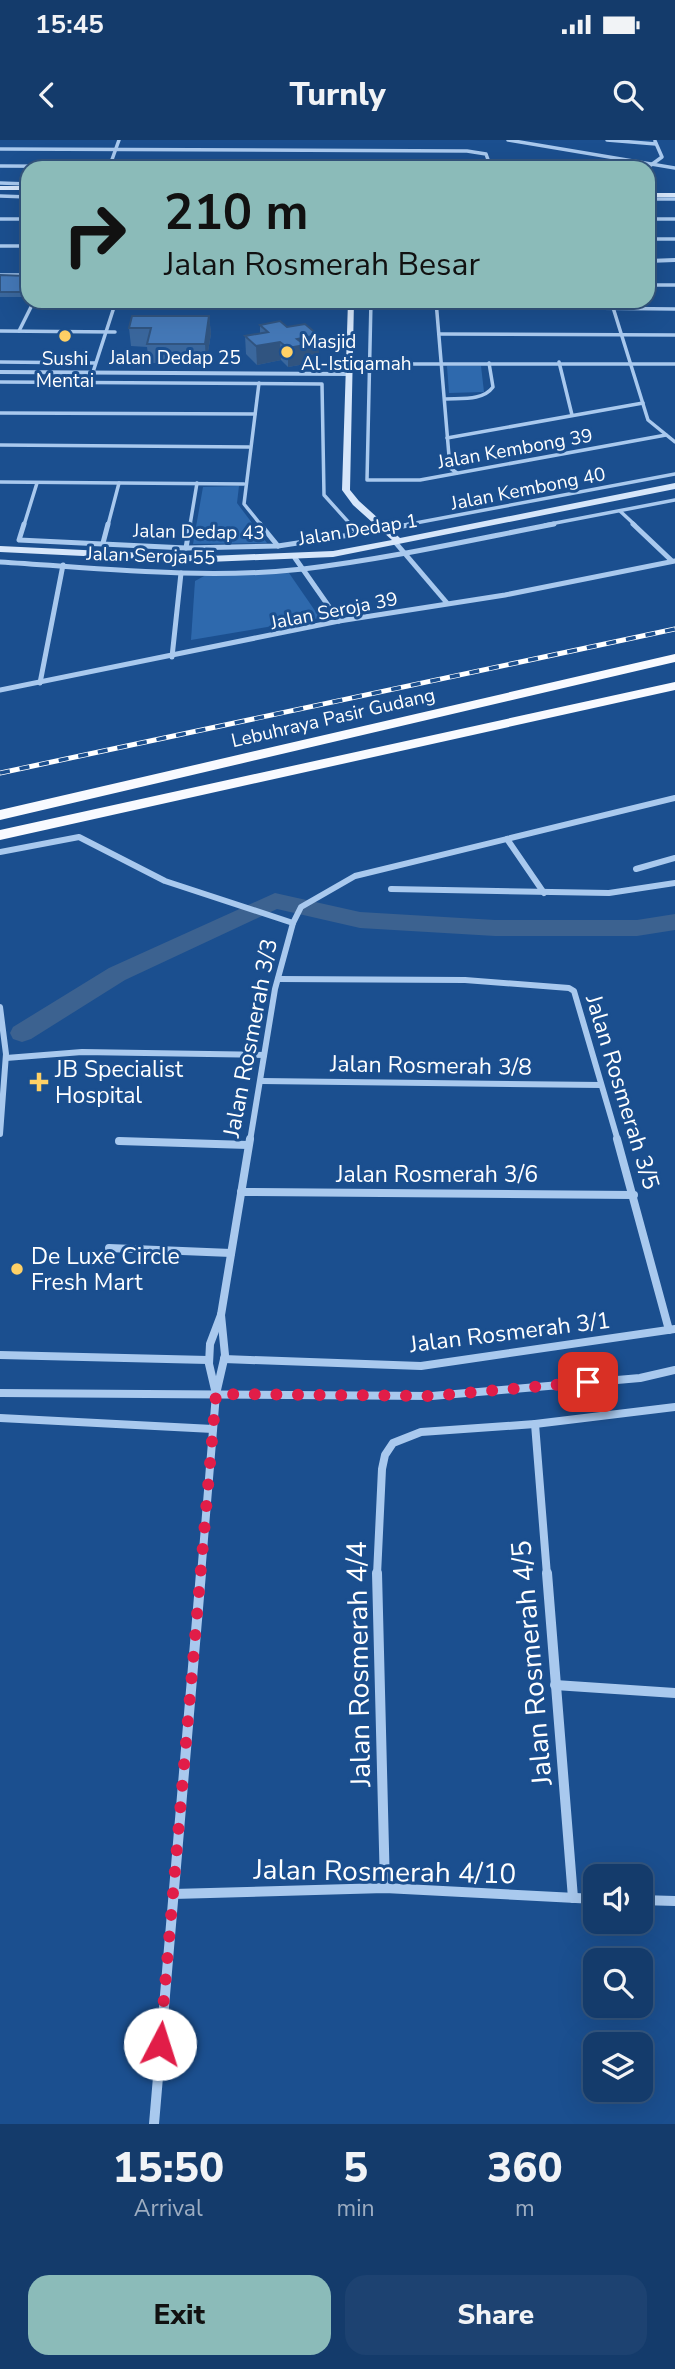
<!DOCTYPE html>
<html lang="en">
<head>
<meta charset="utf-8">
<style>
	:root { --surface:#143b6b; --page:#1d4271; --text:#f1f3f6; --muted:#9dadc1; --line:#33557e; --accent:#8bbbb9 }
	body { margin:0; font-family:"Nunito Sans",sans-serif; background:var(--page); color:var(--text); height:100vh; display:flex; flex-direction:column; font-size:26px; white-space:nowrap }
	* { box-sizing:border-box; margin:0 }
	p { font-size:23px; color:var(--muted) }
	.icon { flex:none; width:38px; height:38px; fill:none; stroke:currentColor; stroke-width:2; stroke-linecap:round; stroke-linejoin:round }
	.map { position:relative; height:1984px; overflow:hidden }
	.drawer { display:flex; flex-direction:column; background:var(--surface); flex:1 }
	.drawer>* { flex:none }
	.banner { position:absolute; left:21px; top:21px; width:634px; height:147px; border-radius:21px; box-shadow:0 7px 28px #0002,0 0 0 2px var(--line); background:#8bbbb9; color:#111; overflow:hidden }
	.controls { position:absolute; left:583px; top:1724px; display:grid; gap:14px }
	.controls a { display:grid; place-items:center; width:70px; height:70px; border-radius:14px; background:var(--surface); box-shadow:0 7px 28px #0002,0 0 0 2px var(--line); font-size:35px }
	.pin { position:absolute; display:grid; place-items:center; width:60px; height:60px; color:#fff; margin:-30px; border-radius:14px; box-shadow:0 4px 10px #0006 }
	.me { position:absolute; width:77px; margin:-38px; rotate:5deg; stroke-linejoin:round; filter:drop-shadow(0 0 5px #0008) }
	.turn { display:flex; align-items:center; gap:24px; height:147px; padding:0 28px; font-size:32px }
	.turn .icon { width:91px; height:91px; stroke-width:2.5 }
	.turn b { display:block; font-size:49px; line-height:60px }
	.eta { display:flex; justify-content:space-evenly; align-items:center; height:119px; text-align:center }
	.eta b { font-size:42px; font-weight:800; line-height:49px }
	.primary-button { display:flex; gap:14px; margin-top:auto; padding:14px 28px }
	.primary-button a { flex:1; height:80px; border-radius:21px; background:var(--accent); color:#111; font-size:28px; font-weight:800; line-height:80px; text-align:center }
	.primary-button a+a { background:var(--page); color:var(--text) }
	.status { display:flex; justify-content:space-between; align-items:center; height:49px; padding:0 35px; background:var(--surface); direction:ltr }
	.status svg { height:19px; fill:currentColor }
	header { display:flex; justify-content:space-between; align-items:center; height:91px; padding:0 28px; background:var(--surface); font-size:32px; font-weight:800 }
	.map>svg:first-child { display:block }
	.green { fill:#2e69ad }
	.lines { fill:none; stroke-linecap:round; stroke-linejoin:round }
	.river { fill:#3c6290; fill-rule:evenodd }
	.minor-far4 { stroke:#a9c9ee; stroke-width:3.5 }
	.minor-far3 { stroke:#a9c9ee; stroke-width:5 }
	.minor-far2 { stroke:#a9c9ee; stroke-width:6 }
	.minor-far1 { stroke:#a9c9ee; stroke-width:8 }
	.minor { stroke:#a9c9ee; stroke-width:10 }
	.tertiary { fill:#a9c9ee; fill-rule:evenodd }
	.secondary { fill:#d6e6fa; fill-rule:evenodd }
	.trunk { fill:#f8faff; fill-rule:evenodd }
	.rail-casing { stroke:#fff; stroke-width:5 }
	.rail { stroke:#1b4f8f; stroke-width:3.5; stroke-dasharray:10; stroke-linecap:butt }
	.wall { fill:#3a679d }
	.shaded-wall { fill:#305480 }
	.building { fill:#4478b7; stroke:#305480; stroke-width:2 }
	.route { stroke:#e11d48; stroke-width:12; stroke-dasharray:0 21.6 }
	.poi-dot { fill:#ffd166; stroke:#1b4f8f; stroke-width:2.5 }
	.labels { text-anchor:middle; stroke-width:6; stroke-linejoin:round; paint-order:stroke }
	.far-poi-label { font-size:19px; fill:#fff; stroke:#1b4f8f; text-anchor:start }
	.far-street-label { font-size:19px; fill:#fff; stroke:#1b4f8f }
	.street-label { font-size:23px; fill:#fff; stroke:#1b4f8f }
	.poi-label { font-size:23px; fill:#fff; stroke:#1b4f8f; text-anchor:start }
	.near-street-label { font-size:28px; fill:#fff; stroke:#1b4f8f }
</style>
</head>
<body>
<div class="status"><b>15:45</b><svg viewBox="0 0 49 12"><path d="M0 12V9h3v3zM5 12V6h3v6zM10 12V3h3v9zM15 12V0h3v12zM26 1h20v11H26zM47 4h2v5h-2z"/></svg></div>
<header><svg class="icon" aria-label="back" viewBox="0 0 24 24"><path d="M15 5l-7 7 7 7"/></svg>Turnly<svg class="icon" aria-label="search" viewBox="0 0 24 24"><circle cx="10" cy="10" r="6"/><path d="M15 15l6 6"/></svg></header>
<div class="map">
<svg width="675" height="1984" viewBox="0 0 675 1984">
	<rect width="100%" height="100%" fill="#1b4f8f"/>
	<g class="green">
		<path d="M447,226H481L484,252L449,253Z"/>
		<path d="M239,346L237,363L267,403L193,404L203,347Z"/>
		<path d="M289,433L320,478L191,500L195,441L206,435Z"/>
	</g>
	<g class="lines">
		<path class="river" d="M275,753L360,772L495,780H637L675,774V790L637,796H495L360,788L277,769L125,840L31,899L22,902L13,899L10,893L13,887L109,828Z"/>
		<g class="minor-far4">
			<path d="M508,0L675,28"/>
			<path d="M607,0L656,4"/>
			<path d="M0,9L467,11L486,14L491,28"/>
			<path d="M532,22L533,28"/>
			<path d="M651,25L662,17L655,1"/>
			<path d="M0,26L388,28"/>
			<path d="M109,28L119,0"/>
			<path d="M0,43L28,44"/>
			<path d="M0,56L28,57"/>
			<path d="M648,59H675"/>
			<path d="M0,79H28"/>
			<path d="M648,79H675"/>
			<path d="M648,99H675"/>
			<path d="M0,106H28"/>
			<path d="M0,135H28"/>
			<path d="M648,145H675"/>
			<path d="M371,161L367,340H420L666,295"/>
			<path d="M436,161L450,328L457,333"/>
			<path d="M611,161L648,280L675,302"/>
			<path d="M371,166L675,169"/>
			<path d="M0,191L115,192"/>
			<path d="M19,191L34,161"/>
			<path d="M439,194L675,195"/>
			<path d="M0,222L95,223"/>
			<path d="M559,222L572,275"/>
			<path d="M371,224H675"/>
			<path d="M93,232L116,161"/>
			<path d="M0,242L322,244L324,355L351,385"/>
			<path d="M259,243L244,364L261,385"/>
			<path d="M445,259C461,258 483,261 493,247L489,223"/>
			<path d="M0,273L255,274"/>
			<path d="M447,298L643,263"/>
			<path d="M0,305L249,307"/>
			<path d="M0,342L244,344"/>
			<path d="M620,371L635,385"/>
			<path d="M24,385L37,343"/>
			<path d="M108,385L119,343"/>
			<path d="M190,385L197,343"/>
			<path d="M405,385L675,334"/>
			<path d="M545,385L675,360"/>
		</g>
		<g class="minor-far3">
			<path d="M24,384L19,400L186,408L278,406L376,391"/>
			<path d="M260,384L278,406"/>
			<path d="M350,384L358,393"/>
			<path d="M633,384L672,421"/>
			<path d="M386,389L414,384"/>
			<path d="M395,402L447,463"/>
			<path d="M103,403L108,384"/>
			<path d="M186,408L190,384"/>
			<path d="M295,418L339,481"/>
			<path d="M0,422C99,428 204,440 303,429C387,419 471,400 554,384"/>
			<path d="M172,517L181,433"/>
			<path d="M40,543L63,425"/>
			<path d="M0,550L339,481L505,455L675,421"/>
		</g>
		<g class="minor-far2">
			<path d="M507,699L544,753"/>
			<path d="M0,712L79,697L165,741L293,783"/>
			<path d="M636,729L675,718"/>
			<path d="M391,749L609,753L675,743"/>
			<path d="M278,839L465,840L569,848L574,851L618,1001"/>
			<path d="M0,867L6,914L0,994"/>
			<path d="M6,918L82,912L264,915"/>
			<path d="M261,941L601,945"/>
			<path d="M250,1001L275,849L293,783L301,767L355,736L675,658"/>
		</g>
		<g class="minor-far1">
			<path d="M617,999L669,1190"/>
			<path d="M119,1001L248,1005"/>
			<path d="M241,1052L634,1055"/>
			<path d="M109,1108L231,1113"/>
			<path d="M0,1215L208,1220"/>
			<path d="M224,1219L421,1226L675,1189"/>
			<path d="M0,1253L432,1256L640,1238L675,1230"/>
			<path d="M216,1254L209,1224L210,1204L221,1175L250,999"/>
			<path d="M0,1278L213,1289"/>
			<path d="M535,1284L547,1435"/>
			<path d="M201,1435L216,1254L225,1215L221,1175"/>
			<path d="M377,1435L382,1329L385,1315L393,1303L421,1292L535,1284L675,1267"/>
		</g>
		<g class="minor">
			<path d="M377,1433L385,1748"/>
			<path d="M547,1433L573,1758"/>
			<path d="M555,1545L675,1553"/>
			<path d="M173,1754L385,1748L595,1759"/>
			<path d="M640,1760L675,1761"/>
			<path d="M154,1984L201,1433"/>
		</g>
		<g class="tertiary">
			<path d="M675,118V122L648,123V119Z"/>
			<path d="M0,230L349,232L352,234L349,236L0,234Z"/>
		</g>
		<g class="secondary">
			<rect x="0" y="46" width="28" height="4"/>
			<rect x="648" y="53" width="27" height="4"/>
			<path d="M348,161H354L350,350L359,361L400,398L675,343V349L333,417L208,422L0,412V406L208,416L333,411L392,400L353,365L342,350Z"/>
		</g>
		<g class="trunk">
			<path d="M675,514V522L0,680V670Z"/>
			<path d="M675,542V550L0,700V690Z"/>
		</g>
		<g class="rail-casing">
			<path id="rail" d="M0,633L675,489"/>
		</g>
		<use href="#rail" class="rail"/>
	</g>
	<g class="wall">
		<path d="M0,135L28,136V157H0Z"/>
		<path d="M209,176L211,194L206,223H149L147,207L131,206L129,188Z"/>
		<path d="M260,185L319,213L305,216V224L288,227L281,220L257,225L246,214L245,196L260,193Z"/>
	</g>
	<g class="shaded-wall">
		<path d="M209,176L211,194L206,223L205,204Z"/>
		<path d="M318,195L319,213L305,216V224L288,227V208L297,199Z"/>
		<path d="M280,202L281,220L257,225L256,206Z"/>
	</g>
	<g class="building">
		<path d="M0,135L28,136V152H0Z"/>
		<path d="M132,176H209L205,204H147L151,188H129Z"/>
		<path d="M280,181L287,187L305,184L318,195L297,199L305,205L288,208L280,202L256,206L245,196L268,192L260,185Z"/>
	</g>
	<g class="lines">
		<path class="route" d="M160,1904L216,1254L432,1256L588,1242"/>
	</g>
	<g class="poi-dot">
		<circle cx="65" cy="196" r="7"/>
		<circle cx="287" cy="212" r="7"/>
		<path d="M35.5 931.5h7v7h7v7h-7v7h-7v-7h-7v-7h7z"/>
		<circle cx="17" cy="1129" r="7"/>
	</g>
	<g class="labels">
		<g class="far-poi-label">
			<text x="301" y="208">Masjid<tspan x="301" dy="22">Al-Istiqamah</tspan></text>
			<text x="65" y="225" text-anchor="middle">Sushi<tspan x="65" dy="22">Mentai</tspan></text>
		</g>
		<g class="far-street-label">
			<text x="175" y="224">Jalan Dedap 25</text>
			<text transform="translate(515 308) rotate(-10)" y="7">Jalan Kembong 39</text>
			<text transform="translate(528 348) rotate(-11)" y="7">Jalan Kembong 40</text>
			<text transform="translate(358 389) rotate(-9)" y="7">Jalan Dedap 1</text>
			<text transform="translate(199 391) rotate(1)" y="7">Jalan Dedap 43</text>
			<text transform="translate(151 415) rotate(2)" y="7">Jalan Seroja 55</text>
			<text transform="translate(334 470) rotate(-11)" y="7">Jalan Seroja 39</text>
			<text transform="translate(333 577) rotate(-13)" y="7">Lebuhraya Pasir Gudang</text>
		</g>
		<g class="street-label">
			<text transform="translate(250 898) rotate(-79)" y="8">Jalan Rosmerah 3/3</text>
			<text transform="translate(431 925) rotate(1)" y="8">Jalan Rosmerah 3/8</text>
			<text transform="translate(623 952) rotate(73)" y="8">Jalan Rosmerah 3/5</text>
			<text x="437" y="1042">Jalan Rosmerah 3/6</text>
			<text transform="translate(510 1192) rotate(-7)" y="8">Jalan Rosmerah 3/1</text>
		</g>
		<g class="poi-label">
			<text x="55" y="937">JB Specialist<tspan x="55" dy="26">Hospital</tspan></text>
			<text x="31" y="1124">De Luxe Circle<tspan x="31" dy="26">Fresh Mart</tspan></text>
		</g>
		<g class="near-street-label">
			<text transform="translate(531 1523) rotate(-95)" y="10">Jalan Rosmerah 4/5</text>
			<text transform="translate(358 1524) rotate(-91)" y="10">Jalan Rosmerah 4/4</text>
			<text transform="translate(385 1731) rotate(1)" y="10">Jalan Rosmerah 4/10</text>
		</g>
	</g>
</svg>
<div class="controls">
<a><svg class="icon" aria-label="sound" viewBox="0 0 24 24"><path d="M4 9h4l5-4v14l-5-4H4zM17 9q2 3 0 6"/></svg></a>
<a><svg class="icon" aria-label="search" viewBox="0 0 24 24"><circle cx="10" cy="10" r="6"/><path d="M15 15l6 6"/></svg></a>
<a><svg class="icon" aria-label="layers" viewBox="0 0 24 24"><path d="M12 4l9 5-9 5-9-5zM3 14l9 5 9-5"/></svg></a>
</div>
<div class="pin" style="left:588px;top:1242px;background:#d93025"><svg class="icon" aria-label="arrive" viewBox="0 0 24 24"><path d="M6 21V4h12l-3 4 3 4H6"/></svg></div>
<svg class="me" style="left:160px;top:1904px" viewBox="-20 -20 40 40"><circle r="19" fill="#fff"/><path d="M0-13L10 11 0 6-10 11z" fill="#e11d48"/></svg>
<div class="banner">
<div class="turn"><svg class="icon" aria-label="right" viewBox="0 0 24 24"><path d="M7 20v-9h11M14 6l5 5-5 5"/></svg><div><b>210 m</b>Jalan Rosmerah Besar</div></div>
</div>
</div>
<section class="drawer">
<div class="eta">
<div><b>15:50</b><p>Arrival</p></div>
<div><b>5</b><p>min</p></div>
<div><b>360</b><p>m</p></div>
</div>
<div class="primary-button"><a>Exit</a><a>Share</a></div>
</section>
</body>
</html>
